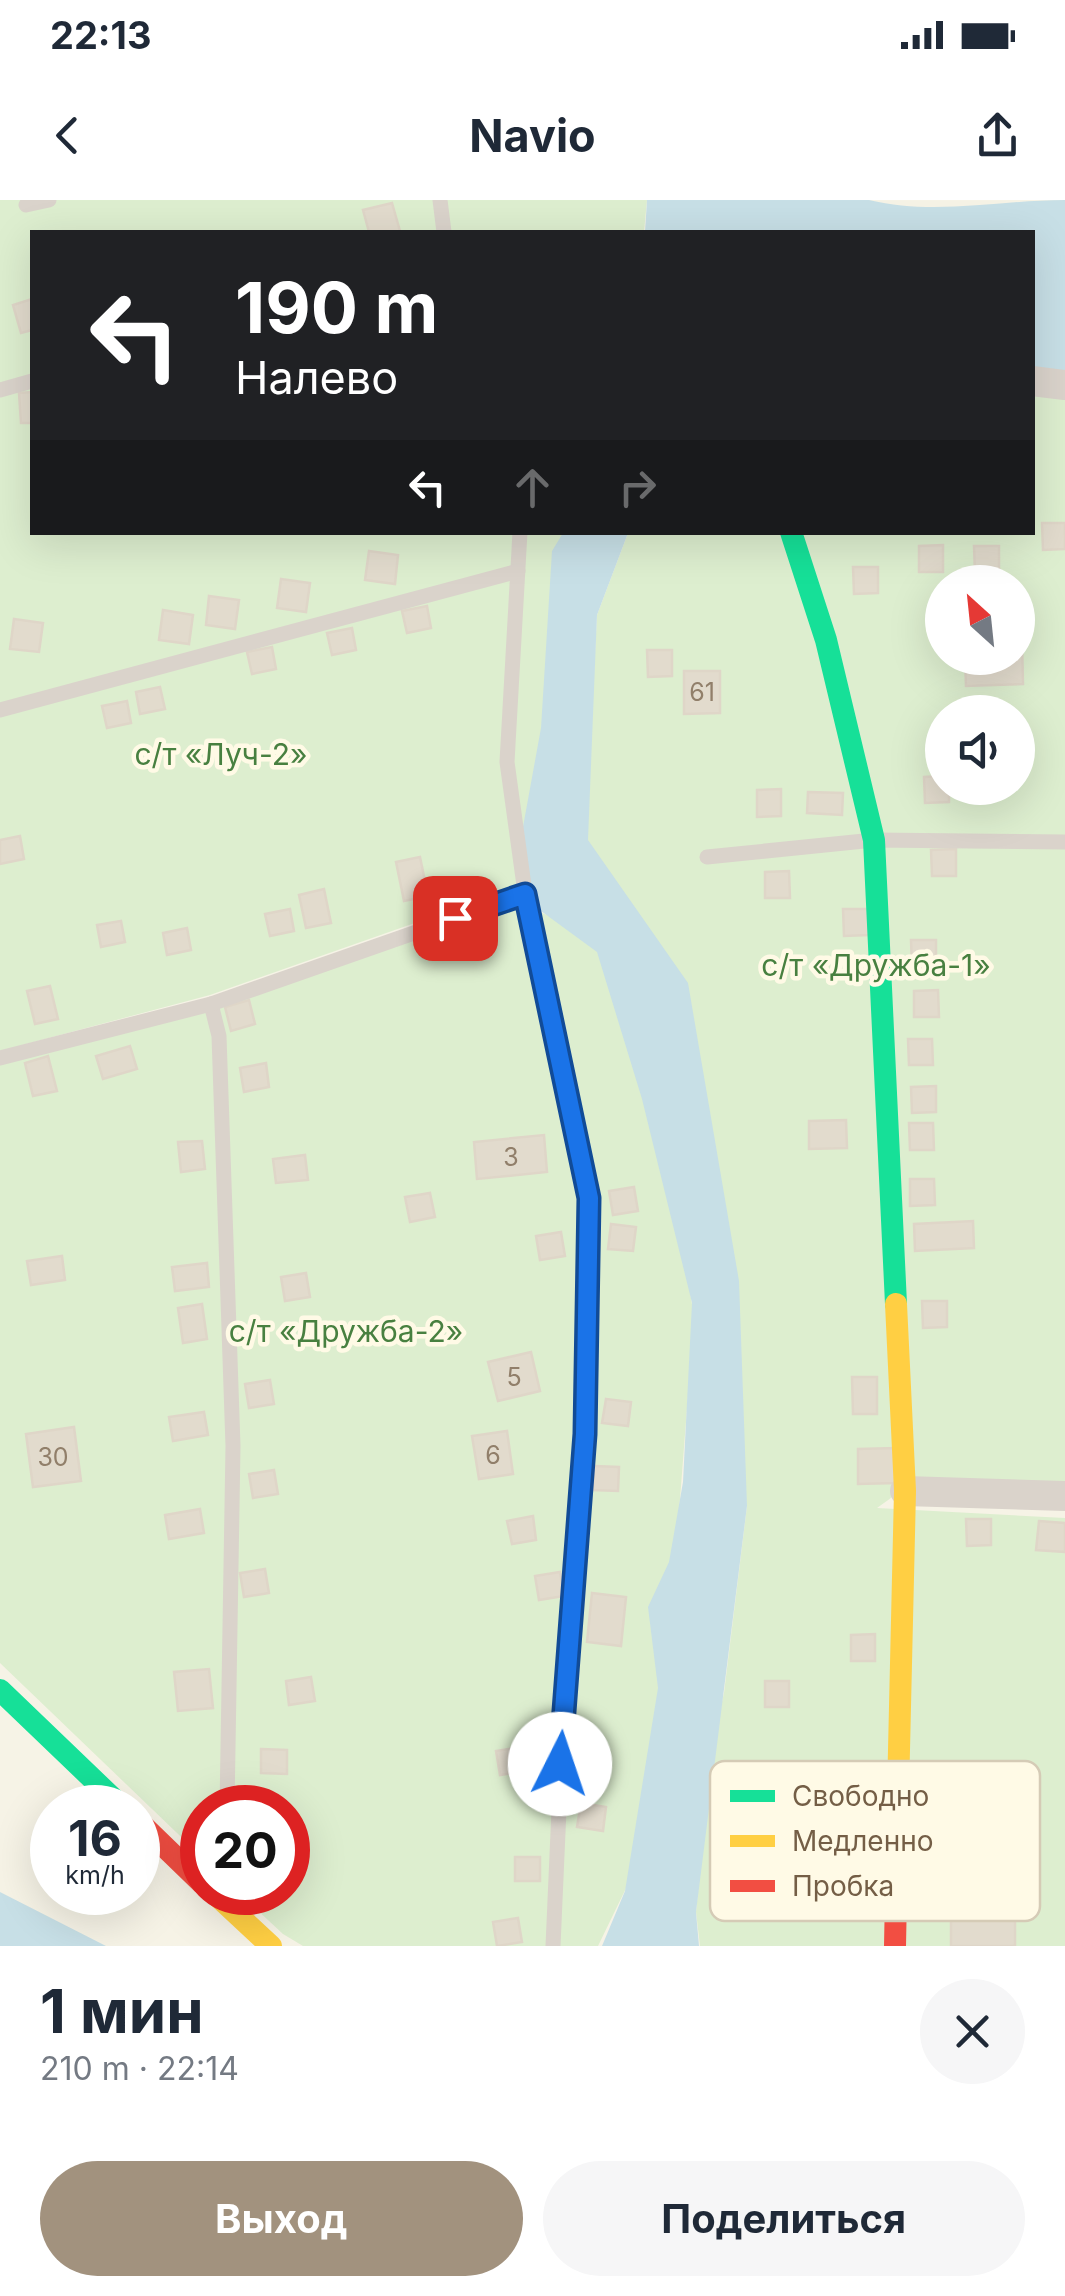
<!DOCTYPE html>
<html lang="ru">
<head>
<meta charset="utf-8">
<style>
	:root { --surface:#fff; --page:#f6f6f7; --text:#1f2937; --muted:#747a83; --accent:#a2927e }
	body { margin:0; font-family:Inter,sans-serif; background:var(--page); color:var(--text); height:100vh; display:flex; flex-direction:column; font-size:38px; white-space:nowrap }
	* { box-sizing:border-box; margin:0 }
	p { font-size:32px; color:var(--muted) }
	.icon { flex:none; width:55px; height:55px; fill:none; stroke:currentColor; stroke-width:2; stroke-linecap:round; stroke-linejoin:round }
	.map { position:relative; height:1746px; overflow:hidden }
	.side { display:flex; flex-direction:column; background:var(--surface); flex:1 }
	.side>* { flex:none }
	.guide { position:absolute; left:30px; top:30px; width:1005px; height:305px; border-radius:0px; box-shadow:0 10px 40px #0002; background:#202124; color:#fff; overflow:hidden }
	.needle { width:65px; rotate:333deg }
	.fabs { position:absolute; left:925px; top:365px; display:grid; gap:20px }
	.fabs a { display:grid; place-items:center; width:110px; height:110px; border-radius:50%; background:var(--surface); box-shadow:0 10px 40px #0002; font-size:50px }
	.speed { position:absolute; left:30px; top:1585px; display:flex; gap:20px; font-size:50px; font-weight:700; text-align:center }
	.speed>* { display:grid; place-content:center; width:130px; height:130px; border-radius:50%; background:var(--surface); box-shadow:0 10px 40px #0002; line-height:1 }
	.speed small { font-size:25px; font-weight:400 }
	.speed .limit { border:15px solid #d22; background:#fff; color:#111 }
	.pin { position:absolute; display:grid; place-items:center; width:85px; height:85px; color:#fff; margin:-42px; border-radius:20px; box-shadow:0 5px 15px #0006 }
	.me { position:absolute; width:110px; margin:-55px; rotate:4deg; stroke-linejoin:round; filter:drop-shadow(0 0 8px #0008) }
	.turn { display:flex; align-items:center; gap:35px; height:210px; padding:0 40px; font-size:45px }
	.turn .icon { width:130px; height:130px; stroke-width:2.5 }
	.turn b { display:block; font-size:70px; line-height:85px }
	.lanes { display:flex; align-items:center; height:95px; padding:0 40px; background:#0003; justify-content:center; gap:50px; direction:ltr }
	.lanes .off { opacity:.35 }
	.round { display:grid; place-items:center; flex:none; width:105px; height:105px; border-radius:52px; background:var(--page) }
	.head { display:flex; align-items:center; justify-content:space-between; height:170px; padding:0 40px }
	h1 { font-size:60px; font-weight:700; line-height:75px }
	.button { display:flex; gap:20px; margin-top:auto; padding:20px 40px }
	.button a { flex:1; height:115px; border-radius:60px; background:var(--accent); color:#fff; font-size:40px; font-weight:700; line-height:115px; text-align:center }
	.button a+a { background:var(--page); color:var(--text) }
	.status { display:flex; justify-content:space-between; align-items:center; height:70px; padding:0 50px; background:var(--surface); direction:ltr }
	.status svg { height:28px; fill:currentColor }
	header { display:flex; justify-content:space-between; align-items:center; height:130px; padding:0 40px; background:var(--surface); font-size:45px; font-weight:700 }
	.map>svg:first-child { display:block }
	.green { fill:#ddeecf; fill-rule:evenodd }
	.water { fill:#c7dfe6 }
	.building { fill:#e2dbcd; stroke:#dfd6c8; stroke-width:2.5 }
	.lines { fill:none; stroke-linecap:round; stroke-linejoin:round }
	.lane { stroke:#dad3cb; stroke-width:15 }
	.street { stroke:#dad3cb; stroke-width:30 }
	.fast { stroke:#16e098; stroke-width:22 }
	.slow { stroke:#ffcf43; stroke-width:22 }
	.jam { stroke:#f24e42; stroke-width:22 }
	.route-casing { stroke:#114b97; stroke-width:25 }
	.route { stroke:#1a73e8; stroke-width:18 }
	.labels { text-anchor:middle; stroke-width:9; stroke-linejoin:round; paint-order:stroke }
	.number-label { font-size:25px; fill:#917f6a }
	.park-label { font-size:30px; fill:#488040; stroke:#fffae6 }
	.key { fill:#fffae6; stroke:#d5cbb6; stroke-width:2.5 }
	.key-label { font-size:28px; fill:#745e46 }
</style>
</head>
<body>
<div class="status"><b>22:13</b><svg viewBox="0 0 49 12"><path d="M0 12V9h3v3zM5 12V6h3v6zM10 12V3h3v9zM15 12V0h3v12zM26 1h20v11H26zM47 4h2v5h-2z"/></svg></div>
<header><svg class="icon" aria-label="back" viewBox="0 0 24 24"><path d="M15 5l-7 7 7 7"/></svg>Navio<svg class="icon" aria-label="share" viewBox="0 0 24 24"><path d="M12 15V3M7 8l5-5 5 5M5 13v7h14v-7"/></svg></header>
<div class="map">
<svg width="1065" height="1746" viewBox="0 0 1065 1746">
	<rect width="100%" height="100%" fill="#f6f3e6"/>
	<g class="green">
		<path d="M0,0H647L644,32H32V332L586,333L517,687L210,795L0,851Z"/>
		<path d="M1033,167L1065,171V1286L916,1280L877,1308L1065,1318V1746H700L696,1712L713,1540L724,1493L747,1306L585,646L597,415L628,333L1032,332ZM942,382H1018V458H942ZM942,512H1018V588H942Z"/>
		<path d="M522,704L608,742L657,881L694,1117L665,1494L630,1680L598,1746H303L283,1734L239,1693L288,1692V1608H202V1657L0,1463V862L214,807Z"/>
	</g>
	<g class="water">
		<path d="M647,0H869C934,16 999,0 1065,0V171L1033,167L1032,32H645Z"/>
		<path d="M563,333H628L597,415L588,640L688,783L739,1081L747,1306L696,1712L699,1746H602L625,1691L658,1488L648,1407L669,1362L683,1282L692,1103L642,899L597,752L526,700L519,649L541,528L552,351Z"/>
		<path d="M0,1692L106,1746H0Z"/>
	</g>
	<g class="building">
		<path d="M392,3L400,31L369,32L363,10Z"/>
		<path d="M32,99V130L21,133L13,105Z"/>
		<path d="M32,192V223H21L19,193Z"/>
		<path d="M1042,323H1065V349L1043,350Z"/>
		<path d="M943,345V372H919V346Z"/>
		<path d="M974,346H999V372L975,373Z"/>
		<path d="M369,351L398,355L395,384L365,380Z"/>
		<path d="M853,367H878V393L854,394Z"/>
		<path d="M281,379L310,383L306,412L277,408Z"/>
		<path d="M209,396L239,400L235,429L206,425Z"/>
		<path d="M427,406L431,428L407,433L402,411Z"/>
		<path d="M163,410L193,415L189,444L159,440Z"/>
		<path d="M14,419L43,423L39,452L10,449Z"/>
		<path d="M352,428L356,450L332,455L327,433Z"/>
		<path d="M1018,441H1022L1023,484L966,486L965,458H1018Z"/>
		<path d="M272,447L276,469L252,474L247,452Z"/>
		<path d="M647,450H672V476L648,477Z"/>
		<path d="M684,471H720V513L684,514Z"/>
		<path d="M160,487L165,509L140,514L136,492Z"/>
		<path d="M127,501L131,523L107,528L102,506Z"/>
		<path d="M942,576V588H949V602L925,603L924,577Z"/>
		<path d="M781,589V616L757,617V590Z"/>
		<path d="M808,592L843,593L842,615L807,613Z"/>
		<path d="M20,636L24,659L0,664V640Z"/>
		<path d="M956,649V676H932L931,650Z"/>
		<path d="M420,657L428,696L404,701L396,662Z"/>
		<path d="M789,671L790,698H765V672Z"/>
		<path d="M324,689L331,723L306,728L299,695Z"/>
		<path d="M290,709L294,731L270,736L265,714Z"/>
		<path d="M843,709H868L869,735L844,736Z"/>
		<path d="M121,721L125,742L101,747L97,725Z"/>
		<path d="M187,728L191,750L167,755L163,733Z"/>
		<path d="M911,740H936V767H912Z"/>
		<path d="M50,786L58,819L35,824L27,791Z"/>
		<path d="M938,790L939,817H914V791Z"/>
		<path d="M249,800L255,824L231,831L225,807Z"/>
		<path d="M908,839H932L933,865H909Z"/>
		<path d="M130,846L137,869L103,879L96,856Z"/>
		<path d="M48,856L57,891L33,896L25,863Z"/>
		<path d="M266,863L269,887L244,892L240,868Z"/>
		<path d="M936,886V912L912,913L911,887Z"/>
		<path d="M846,920L847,948L809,949V921Z"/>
		<path d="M909,923H933L934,950H910Z"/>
		<path d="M544,935L547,972L477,979L474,942Z"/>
		<path d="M202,941L205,969L181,972L178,942Z"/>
		<path d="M305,955L308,980L276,983L273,959Z"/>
		<path d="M910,979H934L935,1005L910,1006Z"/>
		<path d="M634,987L638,1011L613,1015L609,991Z"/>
		<path d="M430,993L435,1017L410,1022L405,997Z"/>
		<path d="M973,1021L974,1048L915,1051L914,1024Z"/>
		<path d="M611,1024L636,1027L633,1051L608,1049Z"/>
		<path d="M561,1032L565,1056L540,1060L536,1036Z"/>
		<path d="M62,1056L65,1080L31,1085L27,1061Z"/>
		<path d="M207,1063L209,1087L175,1091L172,1067Z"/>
		<path d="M306,1073L310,1097L285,1101L281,1077Z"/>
		<path d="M922,1101H947V1127L923,1128Z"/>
		<path d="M202,1104L207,1139L183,1143L178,1108Z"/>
		<path d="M531,1152L540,1191L498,1201L488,1162Z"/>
		<path d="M852,1177H877V1214H853Z"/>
		<path d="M270,1180L274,1204L249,1208L245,1184Z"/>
		<path d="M606,1199L631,1202L628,1226L602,1223Z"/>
		<path d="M204,1212L208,1235L173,1241L169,1217Z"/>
		<path d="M74,1227L81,1281L33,1287L26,1234Z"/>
		<path d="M507,1231L513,1274L479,1279L472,1236Z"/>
		<path d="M896,1248L897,1283L858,1284V1249Z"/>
		<path d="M594,1266L619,1267L618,1291L593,1290Z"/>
		<path d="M274,1270L278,1294L253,1298L249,1274Z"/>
		<path d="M200,1309L204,1333L169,1339L165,1315Z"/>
		<path d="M533,1316L536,1340L512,1344L507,1321Z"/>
		<path d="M966,1319H991V1345L967,1346Z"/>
		<path d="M1039,1321L1065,1323V1352L1036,1350Z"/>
		<path d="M265,1369L269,1393L244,1397L240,1373Z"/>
		<path d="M560,1372L564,1396L539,1400L535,1376Z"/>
		<path d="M592,1393L626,1397L621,1446L587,1442Z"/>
		<path d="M875,1434V1461H851V1435Z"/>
		<path d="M209,1469L213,1508L178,1511L174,1472Z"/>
		<path d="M311,1477L315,1501L289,1505L286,1481Z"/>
		<rect x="765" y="1481" width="24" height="26"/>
		<path d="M521,1547L525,1571L500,1575L496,1551Z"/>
		<path d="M261,1549L287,1550V1574L261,1573Z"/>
		<path d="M581,1603L606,1607L603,1631L577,1627Z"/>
		<rect x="515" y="1657" width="25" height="24"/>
		<rect x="951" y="1668" width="64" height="78"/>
		<path d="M518,1718L522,1742L497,1746L493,1722Z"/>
	</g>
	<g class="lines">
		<g class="lane">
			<path d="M440,0L444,32"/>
			<path d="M26,5L49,0"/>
			<path d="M0,190L32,181"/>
			<path d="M520,332L507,562L526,700L589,998L585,1234L561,1564L553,1746"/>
			<path d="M0,510L518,371"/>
			<path d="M707,657L874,640L1065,642"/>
			<path d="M211,804L219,836L233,1246L227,1608"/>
			<path d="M0,858L211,804L525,694"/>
		</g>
		<g class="street">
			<path d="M1032,181L1065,185"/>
			<path d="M905,1291L1065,1296"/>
		</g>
		<g class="fast">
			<path d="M791,332L826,440L874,640L896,1104"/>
			<path d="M0,1490L123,1608"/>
		</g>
		<g class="slow">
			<path d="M896,1104L905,1291L898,1593"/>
			<path d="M213,1692L271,1746"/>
		</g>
		<g class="jam">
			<path d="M138,1621L202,1683"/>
			<path d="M895,1746L898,1593"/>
		</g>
	</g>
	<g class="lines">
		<g class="route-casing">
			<path id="route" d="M455,718L525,694L589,998L585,1234L560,1564"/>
		</g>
		<use href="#route" class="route"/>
	</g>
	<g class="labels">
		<g class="number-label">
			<text x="702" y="501">61</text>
			<text x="511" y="966">3</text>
			<text x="514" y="1186">5</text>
			<text x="493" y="1264">6</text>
			<text x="53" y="1266">30</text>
		</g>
		<g class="park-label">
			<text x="221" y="565">с/т «Луч-2»</text>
			<text x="876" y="776">с/т «Дружба-1»</text>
			<text x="346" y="1142">с/т «Дружба-2»</text>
		</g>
	</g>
	<rect x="710" y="1561" width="330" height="160" rx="15" class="key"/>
	<rect x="730" y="1590" width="45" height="12" fill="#16e098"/>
	<rect x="730" y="1635" width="45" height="12" fill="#ffcf43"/>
	<rect x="730" y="1680" width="45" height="12" fill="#f24e42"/>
	<g class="key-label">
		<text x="792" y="1606">Свободно</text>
		<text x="792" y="1651">Медленно</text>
		<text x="792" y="1696">Пробка</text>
	</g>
</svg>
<div class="fabs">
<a><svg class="needle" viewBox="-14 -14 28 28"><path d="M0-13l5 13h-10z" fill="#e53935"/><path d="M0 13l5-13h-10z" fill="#747a83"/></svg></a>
<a><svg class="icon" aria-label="sound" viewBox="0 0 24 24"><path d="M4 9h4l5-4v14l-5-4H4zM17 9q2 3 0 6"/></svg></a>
</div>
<div class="speed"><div>16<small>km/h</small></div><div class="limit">20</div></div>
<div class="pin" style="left:455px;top:718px;background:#d93025"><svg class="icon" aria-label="arrive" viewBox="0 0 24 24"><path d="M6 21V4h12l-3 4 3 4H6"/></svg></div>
<svg class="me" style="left:560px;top:1564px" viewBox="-20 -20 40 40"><circle r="19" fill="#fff"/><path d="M0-13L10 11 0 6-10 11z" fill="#1a73e8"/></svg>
<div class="guide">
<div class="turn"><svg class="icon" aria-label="left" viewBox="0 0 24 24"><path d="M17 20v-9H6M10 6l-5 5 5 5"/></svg><div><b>190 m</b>Налево</div></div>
<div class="lanes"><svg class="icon" aria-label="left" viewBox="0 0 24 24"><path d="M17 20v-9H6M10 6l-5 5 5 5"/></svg><svg class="icon off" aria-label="ahead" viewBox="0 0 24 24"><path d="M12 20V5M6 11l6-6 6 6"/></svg><svg class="icon off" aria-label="right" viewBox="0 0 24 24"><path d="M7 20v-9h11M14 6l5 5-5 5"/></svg></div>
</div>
</div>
<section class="side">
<div class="head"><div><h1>1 мин</h1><p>210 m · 22:14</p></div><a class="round"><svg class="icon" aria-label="close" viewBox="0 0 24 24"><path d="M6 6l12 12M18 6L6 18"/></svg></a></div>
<div class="button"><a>Выход</a><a>Поделиться</a></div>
</section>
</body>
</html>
